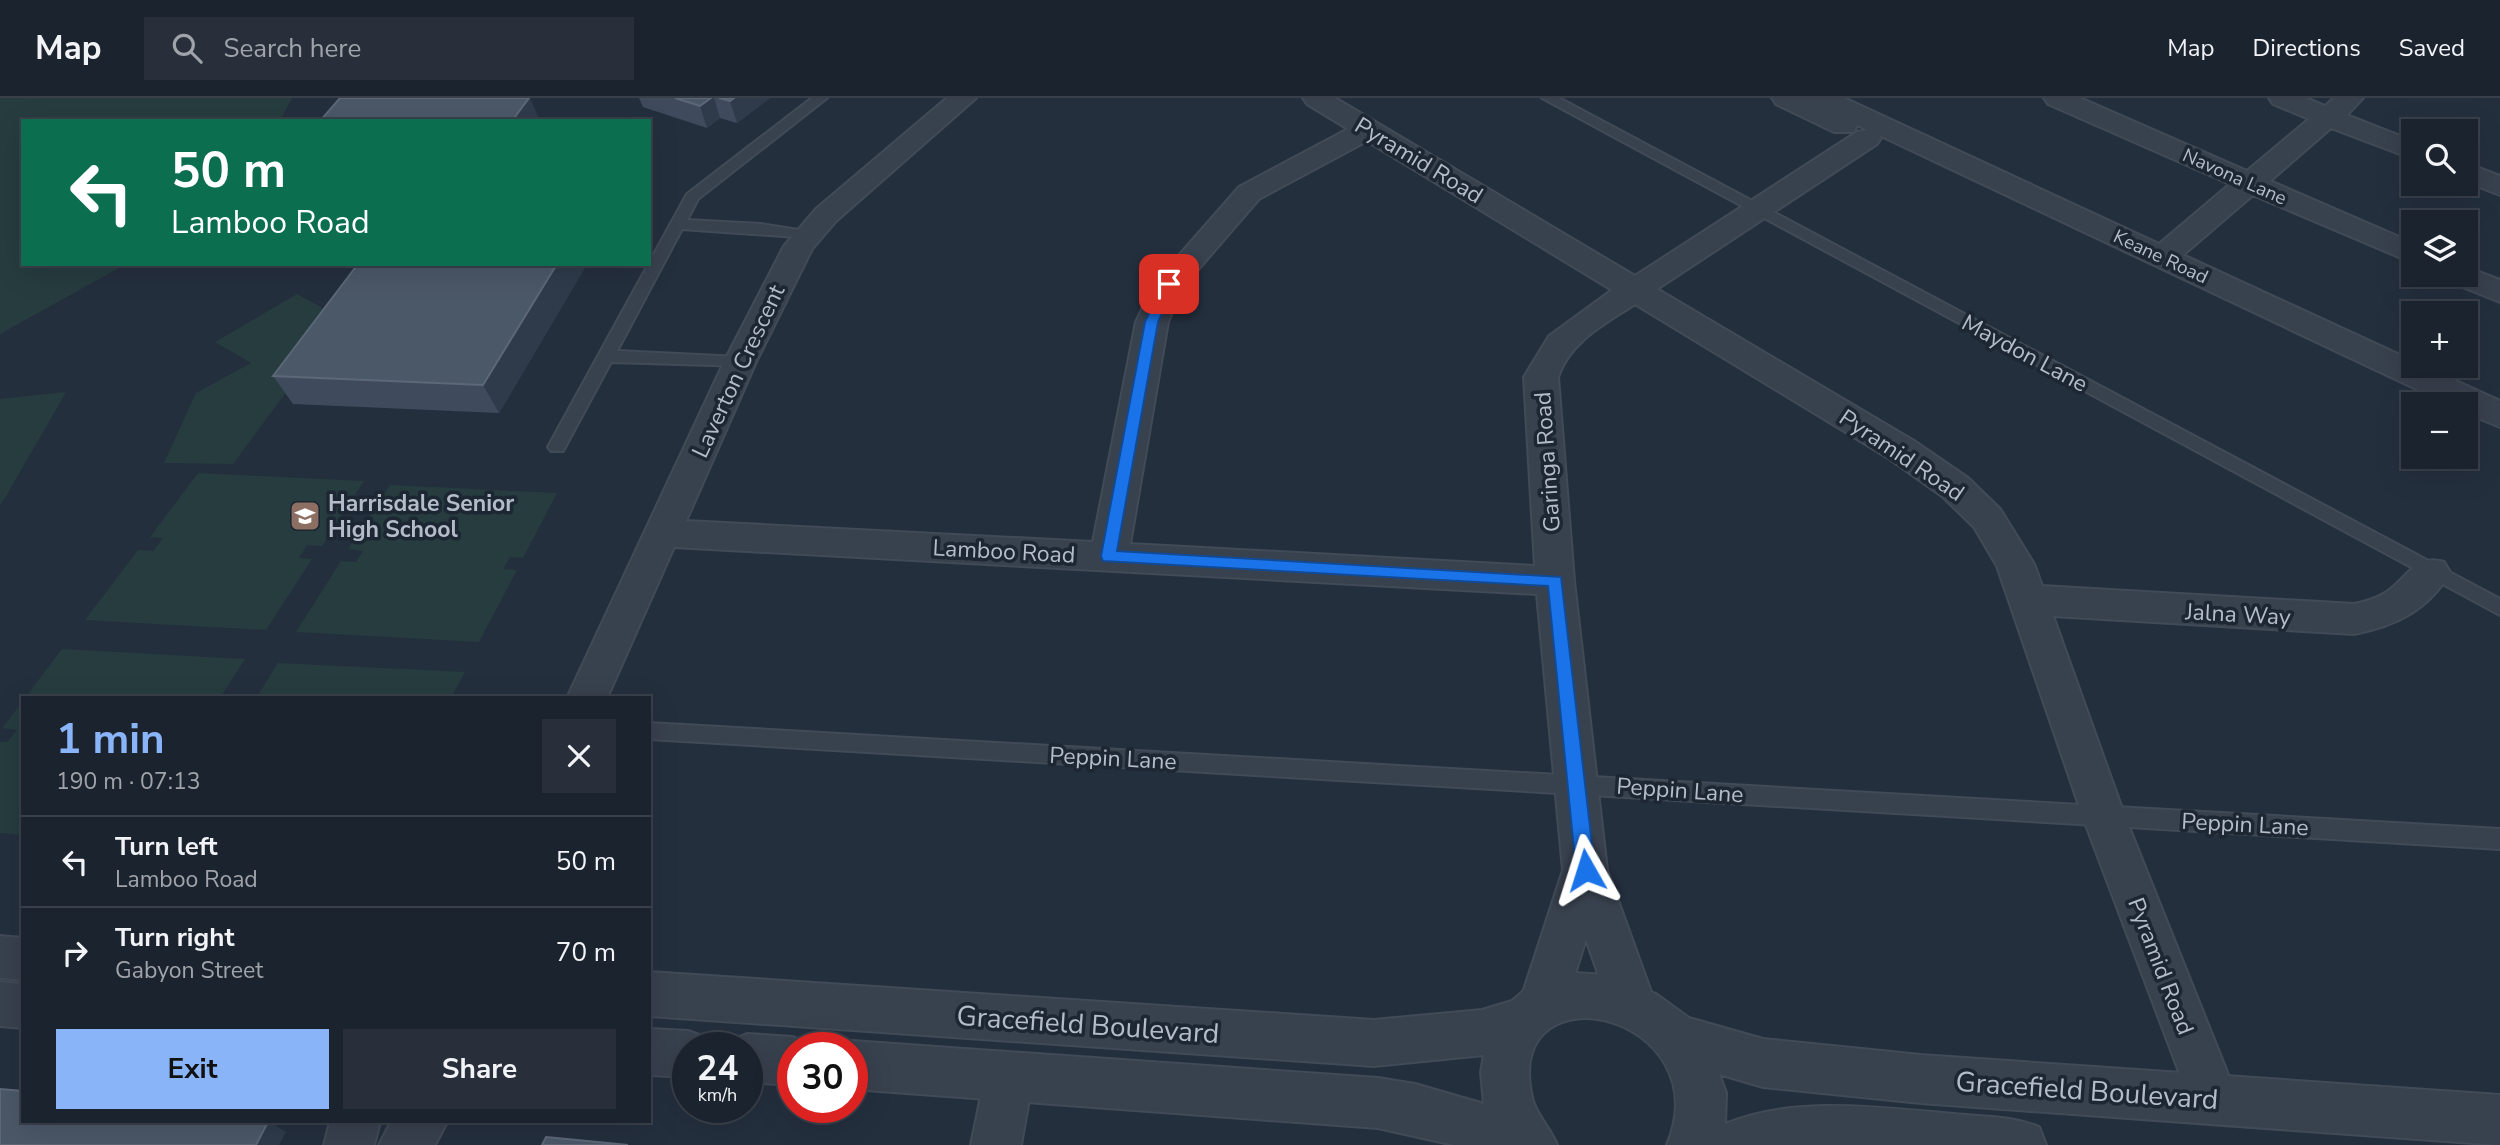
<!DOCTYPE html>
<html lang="en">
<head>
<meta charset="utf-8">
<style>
	:root { --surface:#1b232e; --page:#282f3a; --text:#f1f3f6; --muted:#a0a4aa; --line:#39404a; --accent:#8ab4f8 }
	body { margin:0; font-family:"Nunito Sans",sans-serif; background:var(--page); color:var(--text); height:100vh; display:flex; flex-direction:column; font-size:26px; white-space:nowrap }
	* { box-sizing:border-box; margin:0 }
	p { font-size:23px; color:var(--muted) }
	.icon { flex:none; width:38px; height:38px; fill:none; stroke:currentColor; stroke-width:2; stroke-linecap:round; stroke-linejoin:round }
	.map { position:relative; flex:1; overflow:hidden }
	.details { position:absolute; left:21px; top:598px; width:630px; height:427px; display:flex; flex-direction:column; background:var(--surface); border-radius:0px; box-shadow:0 7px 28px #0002,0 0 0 2px var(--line) }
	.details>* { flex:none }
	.hud { position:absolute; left:21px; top:21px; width:630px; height:147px; border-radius:0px; box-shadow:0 7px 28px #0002,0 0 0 2px var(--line); background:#0b6e4f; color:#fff; overflow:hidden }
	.buttons { position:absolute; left:2401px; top:21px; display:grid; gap:14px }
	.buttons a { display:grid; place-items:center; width:77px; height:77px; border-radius:0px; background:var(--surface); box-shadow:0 7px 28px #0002,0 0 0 2px var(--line); font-size:35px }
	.speed { position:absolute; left:672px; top:934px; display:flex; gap:14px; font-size:35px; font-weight:700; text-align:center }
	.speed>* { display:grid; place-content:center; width:91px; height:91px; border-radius:50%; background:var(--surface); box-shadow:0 7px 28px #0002,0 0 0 2px var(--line); line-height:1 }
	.speed small { font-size:18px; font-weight:400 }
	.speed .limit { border:10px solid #d22; background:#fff; color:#111 }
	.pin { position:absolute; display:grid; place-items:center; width:60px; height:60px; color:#fff; margin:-30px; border-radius:14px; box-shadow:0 4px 10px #0006 }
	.me { position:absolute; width:77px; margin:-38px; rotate:354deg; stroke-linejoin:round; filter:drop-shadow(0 0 5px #0008) }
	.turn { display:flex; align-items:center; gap:24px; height:147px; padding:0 35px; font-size:32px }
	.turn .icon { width:91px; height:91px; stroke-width:2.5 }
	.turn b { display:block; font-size:49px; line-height:60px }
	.round { display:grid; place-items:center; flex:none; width:74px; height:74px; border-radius:0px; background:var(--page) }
	.headline { display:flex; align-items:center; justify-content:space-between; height:119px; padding:0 35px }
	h1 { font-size:42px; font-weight:700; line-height:52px; color:var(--accent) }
	.button { display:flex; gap:14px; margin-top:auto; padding:14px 35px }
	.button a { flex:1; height:80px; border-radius:0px; background:var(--accent); color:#111; font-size:28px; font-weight:700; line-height:80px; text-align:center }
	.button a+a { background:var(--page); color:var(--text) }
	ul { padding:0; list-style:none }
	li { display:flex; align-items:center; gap:21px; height:91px; padding:0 35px; border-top:2px solid var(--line) }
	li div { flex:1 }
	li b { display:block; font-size:26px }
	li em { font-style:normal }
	header { display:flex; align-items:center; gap:42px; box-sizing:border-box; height:98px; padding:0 35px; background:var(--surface); border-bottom:2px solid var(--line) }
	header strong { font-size:33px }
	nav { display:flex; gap:38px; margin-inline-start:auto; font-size:24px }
	.search { width:490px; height:63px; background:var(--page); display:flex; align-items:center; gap:18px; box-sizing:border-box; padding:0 24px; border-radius:0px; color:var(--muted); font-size:26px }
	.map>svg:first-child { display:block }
	.green { fill:#263c3f }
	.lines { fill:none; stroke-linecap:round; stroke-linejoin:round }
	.service-casing { stroke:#414a57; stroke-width:4 }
	.minor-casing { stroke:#414a57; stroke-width:4 }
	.tertiary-casing { stroke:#414a57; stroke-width:4 }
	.service { fill:#38414e; fill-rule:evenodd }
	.minor { fill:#38414e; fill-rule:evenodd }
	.tertiary { fill:#38414e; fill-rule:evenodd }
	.wall { fill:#3f4b5c }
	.shaded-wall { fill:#2f3b4b }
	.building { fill:#4b5868; stroke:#5c6777; stroke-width:2 }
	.route { fill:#1a73e8; stroke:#114b97; stroke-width:2 }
	.labels { text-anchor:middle; stroke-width:7; stroke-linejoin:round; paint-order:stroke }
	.far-street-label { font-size:19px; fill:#b4bcc9; stroke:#1d2633 }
	.street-label { font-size:23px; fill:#b4bcc9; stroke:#1d2633 }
	.poi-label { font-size:23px; font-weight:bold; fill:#b4bcc9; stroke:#1d2633; text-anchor:start }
	.near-street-label { font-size:28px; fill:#b4bcc9; stroke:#1d2633 }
</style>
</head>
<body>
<header>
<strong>Map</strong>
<div class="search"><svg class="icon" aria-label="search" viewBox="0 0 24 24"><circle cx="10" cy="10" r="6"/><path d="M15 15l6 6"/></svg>Search here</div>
<nav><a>Map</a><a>Directions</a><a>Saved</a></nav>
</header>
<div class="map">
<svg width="2500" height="1047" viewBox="0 0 2500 1047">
	<rect width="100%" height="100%" fill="#242f3e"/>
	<g class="green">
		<path d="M0,0H292L280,23H23V166H126L0,236Z"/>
		<path d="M297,196L341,220L233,366L164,365L196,295L251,265L215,244Z"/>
		<path d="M66,294L5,400L0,407V301Z"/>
		<path d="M198,375L364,383L322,448L307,447L299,460L312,461L266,532L85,522L138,452L153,453L163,440L150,439Z"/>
		<path d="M390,387L557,395L523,460L510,459L503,471L517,472L479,544L296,534L341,463L356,464L363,453L348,451Z"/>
		<path d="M62,551L245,561L220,600H25Z"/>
		<path d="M278,565L465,574L451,600H256Z"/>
		<path d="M23,603V737L0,735V644H7L17,632L2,630Z"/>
	</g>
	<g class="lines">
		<g class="service-casing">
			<g id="service">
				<path d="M812,0H827L698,101L687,122L761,126L811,134V140L682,131L617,253L740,259L748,264L746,268L611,264L563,353H551L548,349L687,96Z"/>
				<path d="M1542,0H1559L2500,501V517Z"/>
				<path d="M649,625L2500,731V751L649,641Z"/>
			</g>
		</g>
		<g class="minor-casing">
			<g id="minor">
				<path d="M947,0H976L836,123L812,151L756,264L686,423L1093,444L1136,224L1154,186L1239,89L1348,31L1307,6L1303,0H1335L1635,178L1857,34L1868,32L1857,27L1854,34H1834L1776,6L1772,0H1844L2159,146L2230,86L2048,6L2044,0H2080L2247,73L2309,21L2273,6L2269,0H2306L2325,8L2334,0H2363L2347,17L2413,43V61L2331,30L2270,83L2413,145V165L2253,97L2183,157L2413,263V268H2423L2500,303V329L2466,315V306H2448L1879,37L1881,40L1877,46L1657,191L1914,343L1968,380L2000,411L2034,466L2042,488L2354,506C2365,504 2375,501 2385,495C2407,481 2415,455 2444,464L2450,474C2429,512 2395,528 2354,536L2053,518L2125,719L2237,999L2229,1016L2212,1023L2195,1016L2083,719L1997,468L1974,429L1942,398L1890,361L1635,206C1605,226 1570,243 1558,279L1574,483L1607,772L1655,905L1648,921L1631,927L1614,921L1586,841L1560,923L1543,929L1526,923L1519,907L1563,772L1537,496L674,449L607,600H567L724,264L784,148L816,111ZM1367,43L1612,192L1549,238L1524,279L1535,468L1130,446L1168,224L1183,189L1259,101Z"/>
				<path d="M2466,65L2500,78V97L2466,84Z"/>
				<path d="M2466,169L2500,182V204L2450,184L2446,177H2466Z"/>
				<path d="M1009,955L1026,962L1033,979L1021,1047H971L985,979L992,962Z"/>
				<path d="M330,1024H380L374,1047H324Z"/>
				<path d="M391,1024H447L435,1047H379Z"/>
			</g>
		</g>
		<g class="tertiary-casing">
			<g id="tertiary">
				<path d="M0,838L23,840V882L0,880Z"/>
				<path d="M649,874L1374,922L1482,912L1512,903L1527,890L1574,875L1607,877L1656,896L1689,920L1763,941L1921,957L2500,997V1047L1921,1005L1763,989L1719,976L1726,995L1725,1026C1795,997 1882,1010 1954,1016C1983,1019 2012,1018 2039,1029L2046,1047H1667C1721,917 1507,866 1531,995C1534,1015 1550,1029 1557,1047H1454L1378,1030L852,991V950H835L852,943L1378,980L1415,986L1484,1006L1481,974L1484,957L1374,968L649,918Z"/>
				<path d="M0,884L23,886V930L0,928Z"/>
				<path d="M649,931L688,933L705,939L710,950H688V979L649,977Z"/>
				<path d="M747,936L793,939L810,946L812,950H793V987L747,984V950H727L730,943Z"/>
			</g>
		</g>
		<use href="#service" class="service"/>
		<use href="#minor" class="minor"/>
		<use href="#tertiary" class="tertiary"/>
	</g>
	<g class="wall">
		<path d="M639,0H770L737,25L720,20L707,30L643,9Z"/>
		<path d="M358,166H587L499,315L293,306L273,278Z"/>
	</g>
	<g class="shaded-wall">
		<path d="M529,0H530L540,23H512Z"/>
		<path d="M711,0H714L720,20L707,30L700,8Z"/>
		<path d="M734,0H770L737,25L730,3Z"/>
		<path d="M557,166H587L499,315L483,287Z"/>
		<path d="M268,1024H270L286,1034L279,1047H256Z"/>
	</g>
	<g class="building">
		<path d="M340,0H529L512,23H320Z"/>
		<path d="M675,0H711L700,8Z"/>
		<path d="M719,0H734L730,3Z"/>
		<path d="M358,166H557L483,287L273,278Z"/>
		<path d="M0,991L23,993V1024H268L256,1047H0Z"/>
		<path d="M546,1039L628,1047H542Z"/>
	</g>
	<path class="route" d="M1169,182L1176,186L1158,224L1117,453L1561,479L1595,772L1592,778L1586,780L1579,778L1576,772L1548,488L1103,463L1101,458L1145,224L1163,186Z"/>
	<defs>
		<g id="school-square" transform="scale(1.575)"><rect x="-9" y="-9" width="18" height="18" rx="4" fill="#8d6e63" stroke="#1d2633"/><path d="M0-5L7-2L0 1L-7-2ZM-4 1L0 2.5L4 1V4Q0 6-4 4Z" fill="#fff"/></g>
	</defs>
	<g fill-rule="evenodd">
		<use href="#school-square" x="305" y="418"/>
	</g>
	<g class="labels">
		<g class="far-street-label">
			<text transform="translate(2235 78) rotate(24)" y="7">Navona Lane</text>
			<text transform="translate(2161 158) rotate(25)" y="7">Keane Road</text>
		</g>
		<g class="street-label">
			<text transform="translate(1419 62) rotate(31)" y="8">Pyramid Road</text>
			<text transform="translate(2025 255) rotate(28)" y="8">Maydon Lane</text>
			<text transform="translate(738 273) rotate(-65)" y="8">Laverton Crescent</text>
			<text transform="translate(1902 357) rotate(34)" y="8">Pyramid Road</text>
			<text transform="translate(1547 364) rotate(-94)" y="8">Garinga Road</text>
			<text transform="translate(1004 453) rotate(3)" y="8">Lamboo Road</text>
			<text transform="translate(2238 516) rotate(3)" y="8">Jalna Way</text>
			<text transform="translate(1113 660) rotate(3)" y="8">Peppin Lane</text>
			<text transform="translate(1680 692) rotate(4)" y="8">Peppin Lane</text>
			<text transform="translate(2245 726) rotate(3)" y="8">Peppin Lane</text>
			<text transform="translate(2161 868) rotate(69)" y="8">Pyramid Road</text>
		</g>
		<g class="poi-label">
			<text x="328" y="413">Harrisdale Senior<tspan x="328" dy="26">High School</tspan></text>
		</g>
		<g class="near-street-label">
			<text transform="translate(1088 926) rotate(4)" y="10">Gracefield Boulevard</text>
			<text transform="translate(2087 992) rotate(4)" y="10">Gracefield Boulevard</text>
		</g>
	</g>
</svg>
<div class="buttons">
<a><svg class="icon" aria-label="search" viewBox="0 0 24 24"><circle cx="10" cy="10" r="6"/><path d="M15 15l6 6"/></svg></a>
<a><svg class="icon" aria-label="layers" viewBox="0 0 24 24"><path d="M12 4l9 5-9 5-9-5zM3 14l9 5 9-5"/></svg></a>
<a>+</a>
<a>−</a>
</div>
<div class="speed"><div>24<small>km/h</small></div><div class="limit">30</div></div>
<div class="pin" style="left:1169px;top:186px;background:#d93025"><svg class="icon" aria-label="arrive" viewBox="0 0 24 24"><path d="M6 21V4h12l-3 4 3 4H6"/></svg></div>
<svg class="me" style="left:1586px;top:772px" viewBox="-20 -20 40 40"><path d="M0-17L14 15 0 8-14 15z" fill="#1a73e8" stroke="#fff" stroke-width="4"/></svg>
<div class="hud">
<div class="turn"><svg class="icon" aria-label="left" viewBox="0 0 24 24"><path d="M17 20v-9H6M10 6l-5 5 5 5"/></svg><div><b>50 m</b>Lamboo Road</div></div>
</div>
<section class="details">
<div class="headline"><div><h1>1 min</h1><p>190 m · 07:13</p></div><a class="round"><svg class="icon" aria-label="close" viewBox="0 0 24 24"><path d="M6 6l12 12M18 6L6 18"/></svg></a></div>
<ul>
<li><svg class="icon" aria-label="left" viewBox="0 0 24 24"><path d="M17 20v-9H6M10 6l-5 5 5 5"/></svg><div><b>Turn left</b><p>Lamboo Road</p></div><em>50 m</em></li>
<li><svg class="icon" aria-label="right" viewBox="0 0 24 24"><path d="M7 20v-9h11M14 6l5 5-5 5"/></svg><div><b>Turn right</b><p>Gabyon Street</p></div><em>70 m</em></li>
</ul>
<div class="button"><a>Exit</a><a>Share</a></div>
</section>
</div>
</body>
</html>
